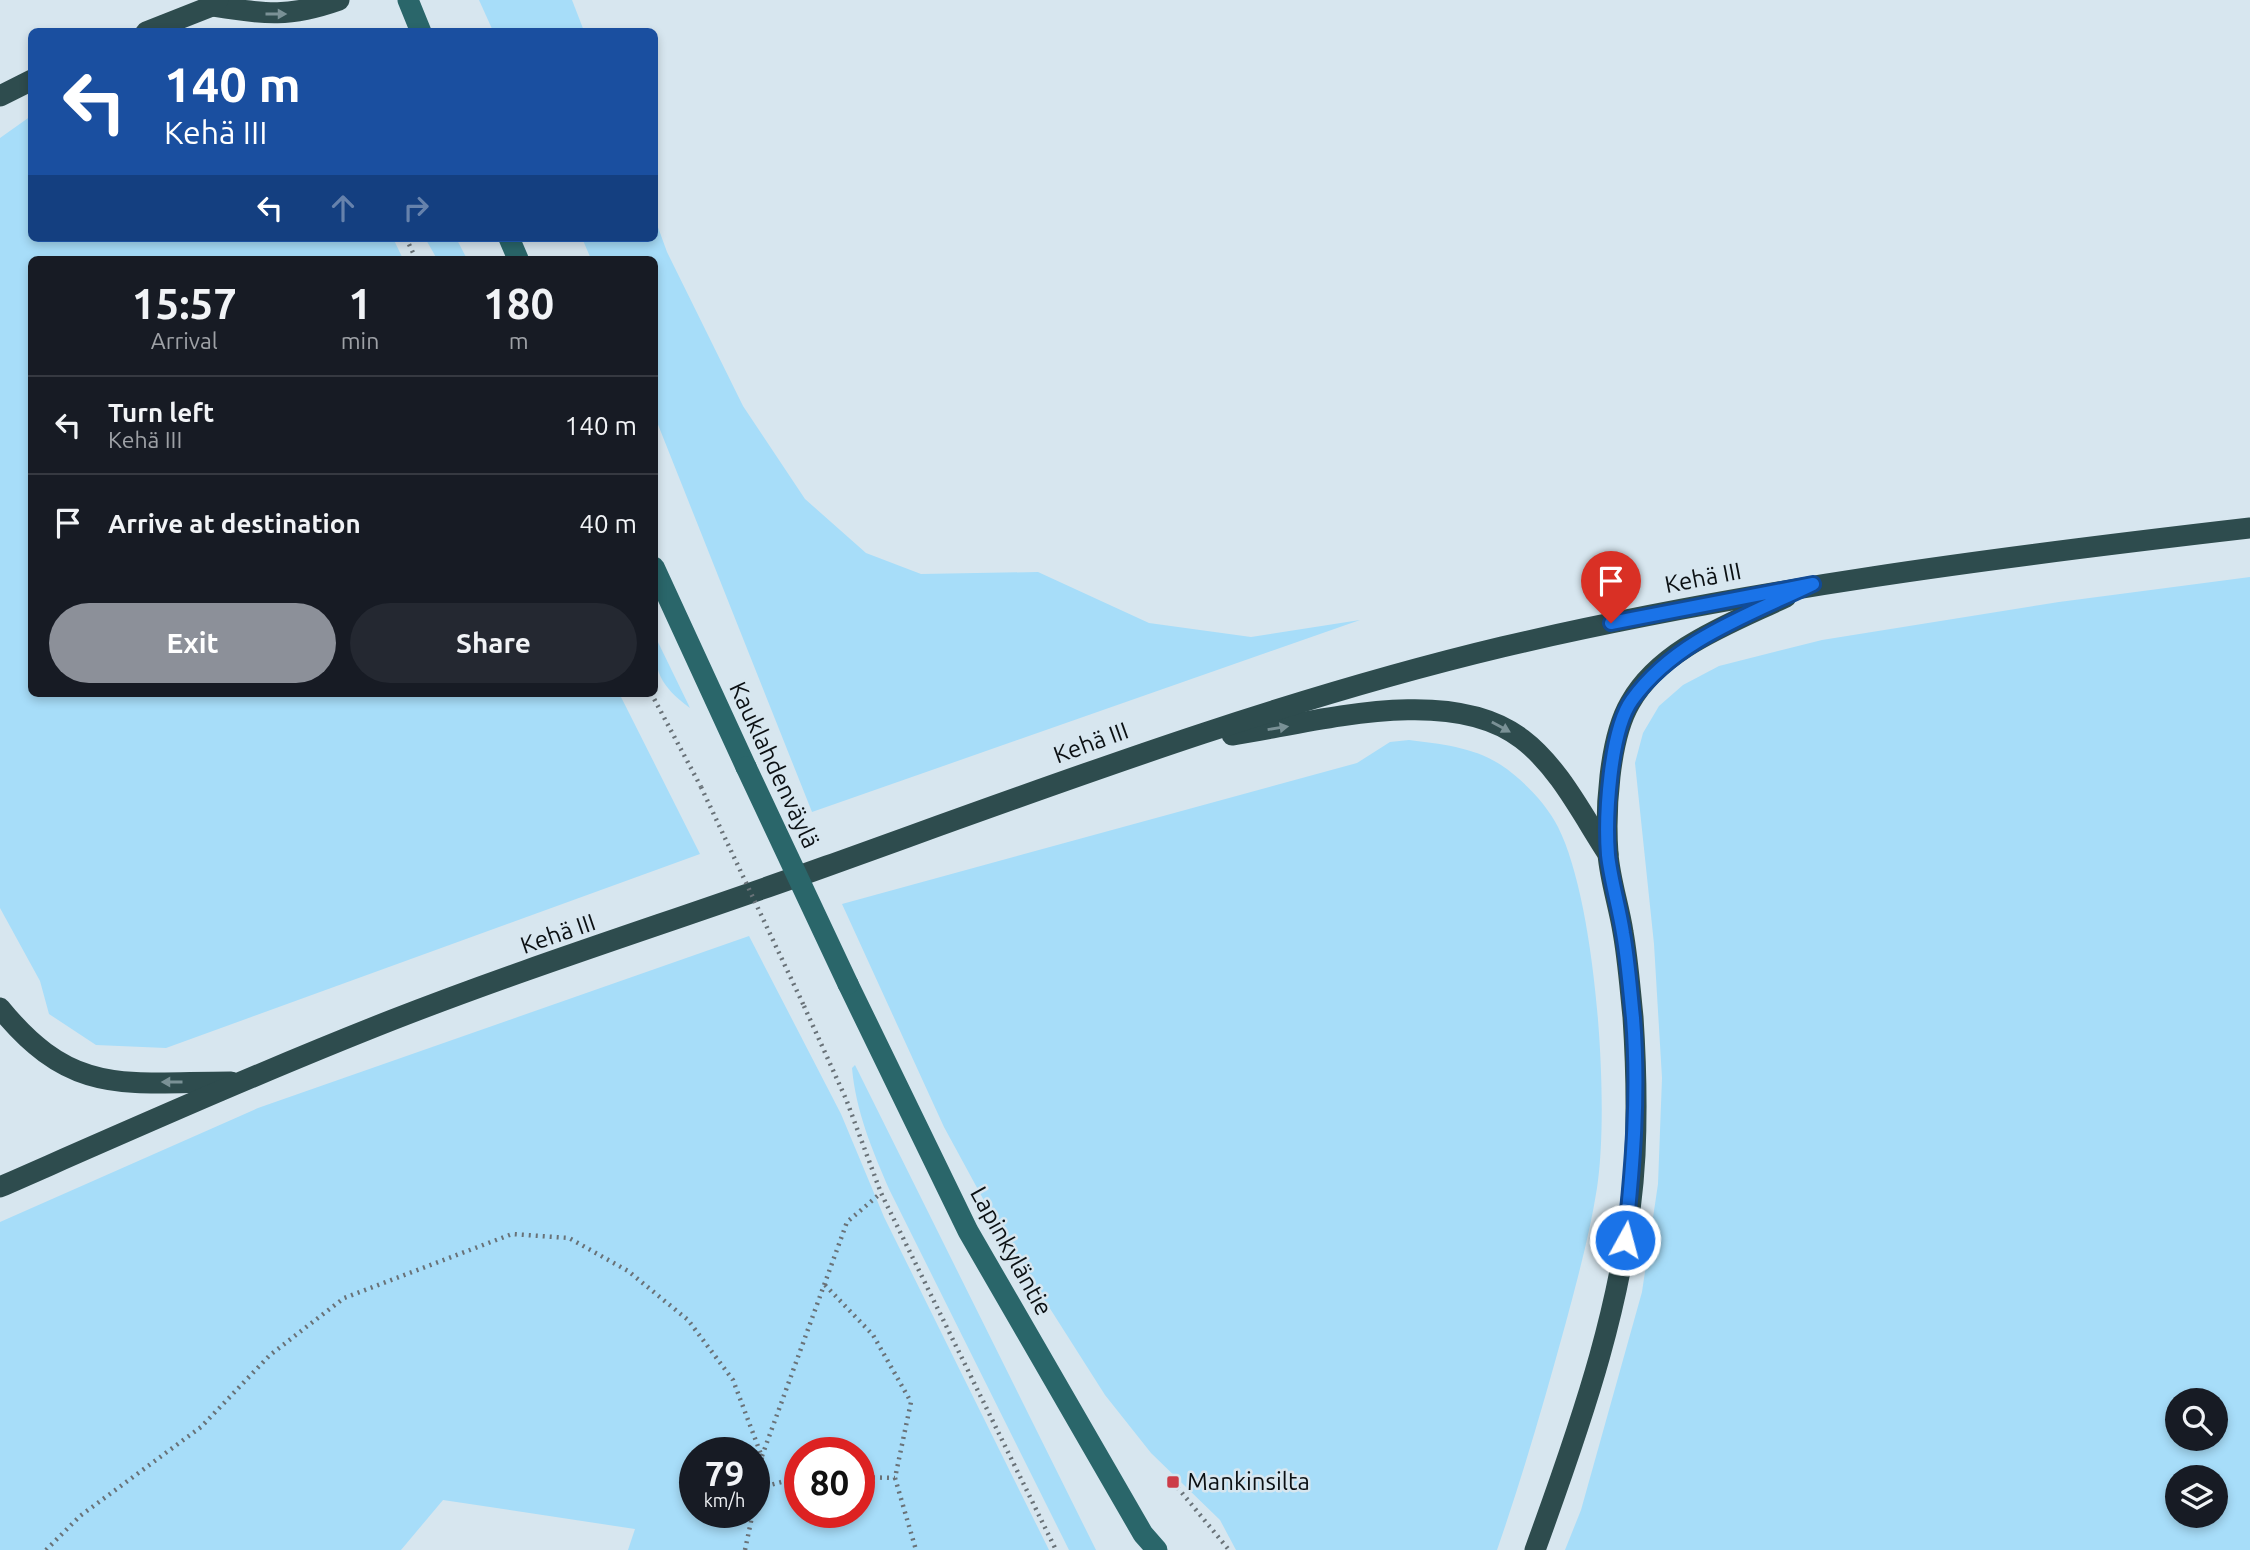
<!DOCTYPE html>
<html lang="en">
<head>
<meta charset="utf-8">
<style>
	:root { --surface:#171b24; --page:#242831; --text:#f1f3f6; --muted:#9ea1a6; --line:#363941; --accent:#8c9099 }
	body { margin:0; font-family:Ubuntu,sans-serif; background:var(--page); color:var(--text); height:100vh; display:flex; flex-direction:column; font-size:26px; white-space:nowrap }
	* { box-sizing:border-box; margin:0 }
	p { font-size:23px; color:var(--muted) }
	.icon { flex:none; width:38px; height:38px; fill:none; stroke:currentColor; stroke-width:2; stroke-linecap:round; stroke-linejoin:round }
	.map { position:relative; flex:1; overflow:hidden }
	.sheet { position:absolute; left:28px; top:256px; width:630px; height:441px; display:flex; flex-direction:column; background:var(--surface); border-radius:10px; box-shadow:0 4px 10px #0003 }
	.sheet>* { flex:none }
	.banner { position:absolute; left:28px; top:28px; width:630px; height:214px; border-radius:10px; box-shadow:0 4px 10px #0003; background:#1a4fa0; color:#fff; overflow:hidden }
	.controls { position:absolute; left:2165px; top:1388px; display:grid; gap:14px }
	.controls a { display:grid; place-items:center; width:63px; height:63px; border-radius:50%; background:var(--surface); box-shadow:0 4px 10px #0003; font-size:35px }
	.speed { position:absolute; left:679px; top:1437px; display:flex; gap:14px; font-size:35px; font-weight:700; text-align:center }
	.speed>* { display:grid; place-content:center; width:91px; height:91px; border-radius:50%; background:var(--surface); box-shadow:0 4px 10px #0003; line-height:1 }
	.speed small { font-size:18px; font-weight:400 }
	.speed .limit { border:10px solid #d22; background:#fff; color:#111 }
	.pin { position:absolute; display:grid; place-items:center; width:60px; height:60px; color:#fff; margin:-72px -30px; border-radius:50% 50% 50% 0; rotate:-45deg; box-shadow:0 0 7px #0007 }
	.pin .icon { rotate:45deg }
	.me { position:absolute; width:77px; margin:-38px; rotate:7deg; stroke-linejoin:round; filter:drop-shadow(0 0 5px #0008) }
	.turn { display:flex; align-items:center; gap:24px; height:147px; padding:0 21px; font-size:32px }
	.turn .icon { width:91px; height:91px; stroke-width:2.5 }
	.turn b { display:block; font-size:49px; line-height:60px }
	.lanes { display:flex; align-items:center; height:66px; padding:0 21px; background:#0003; justify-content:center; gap:35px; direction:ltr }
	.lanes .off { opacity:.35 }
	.eta { display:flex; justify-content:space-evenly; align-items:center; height:119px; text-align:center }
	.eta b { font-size:42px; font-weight:700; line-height:49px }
	.primary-button { display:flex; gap:14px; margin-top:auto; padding:14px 21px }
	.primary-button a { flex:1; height:80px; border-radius:42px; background:var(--accent); color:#fff; font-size:28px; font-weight:700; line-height:80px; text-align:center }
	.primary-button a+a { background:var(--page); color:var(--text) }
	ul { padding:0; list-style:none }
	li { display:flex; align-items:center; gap:21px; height:98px; padding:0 21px; border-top:2px solid var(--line) }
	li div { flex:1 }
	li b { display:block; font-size:26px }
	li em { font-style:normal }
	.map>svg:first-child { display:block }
	.green { fill:#a7ddf9; fill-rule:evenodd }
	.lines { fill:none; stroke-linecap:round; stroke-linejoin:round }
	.path { stroke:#697278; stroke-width:4.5; stroke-dasharray:2 5; stroke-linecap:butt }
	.major { stroke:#2a666a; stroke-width:21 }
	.highway { stroke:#2e4c4e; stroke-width:21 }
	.path-bridge { stroke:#697278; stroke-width:4.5; stroke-dasharray:2 5; stroke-linecap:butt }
	.major-bridge { stroke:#2a666a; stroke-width:21 }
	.oneway { fill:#7a9196 }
	.route-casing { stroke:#114b97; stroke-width:18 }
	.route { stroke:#1a73e8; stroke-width:12 }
	.poi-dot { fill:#cc3c48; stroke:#d7e6ef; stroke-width:2.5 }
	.labels { text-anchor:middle; stroke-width:5; stroke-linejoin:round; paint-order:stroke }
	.street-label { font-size:24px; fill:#0b1013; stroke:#d7e6ef }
	.poi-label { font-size:24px; fill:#0b1013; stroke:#d7e6ef; text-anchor:start }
</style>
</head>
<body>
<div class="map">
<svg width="2250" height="1550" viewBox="0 0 2250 1550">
	<rect width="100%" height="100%" fill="#d7e6ef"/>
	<g class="green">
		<path d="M479,0H572L584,31H493Z"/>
		<path d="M31,116L32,238H393L403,259H32V693H619L700,854L166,1048L96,1045L49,1014L40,981L0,908V138Z"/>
		<path d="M655,219L667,252L743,406L805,499L866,553L921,574L1038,572L1149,623L1251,637L1360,620L812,812L655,417L654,259H591L582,238H654Z"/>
		<path d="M425,238H456L467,259H437Z"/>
		<path d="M2250,577V1550H1565L1581,1510L1642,1292L1658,1184L1662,1078L1654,944L1635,763L1643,733L1659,706L1683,685L1719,666L1822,640L2059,602ZM2177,1400H2216V1438H2177ZM2177,1477H2216V1516H2177Z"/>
		<path d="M654,636H655L690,708C660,686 654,671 654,636Z"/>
		<path d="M1409,740C1440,744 1474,747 1501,765C1522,779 1546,803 1558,827C1596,902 1610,1104 1597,1188C1590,1233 1578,1277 1566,1322C1545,1399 1523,1475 1497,1550H1236L1220,1520L1151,1453L1105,1395L1000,1230L944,1127L842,904L1357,763L1390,742Z"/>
		<path d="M749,936L841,1114L884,1217L1049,1550H628L635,1529L443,1500L401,1550H0V1222L258,1108ZM695,1452H754V1512H695ZM800,1452H859V1512H800Z"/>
		<path d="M855,1065L1096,1550H1069L889,1189C872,1149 856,1112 852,1068Z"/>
	</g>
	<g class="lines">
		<g class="path">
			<path d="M406,238L416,259"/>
			<path d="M651,693L701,787"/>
			<path d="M804,1006L846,1099L881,1193L1056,1550"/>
			<path d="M825,1285L873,1335L911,1402L895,1478L916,1550"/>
			<path d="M762,1456L847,1222L881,1193"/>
			<path d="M859,1477L895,1478"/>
			<path d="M1173,1482L1229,1550"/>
			<path d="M759,1488L800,1477"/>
			<path d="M46,1550L80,1516L201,1427L270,1355L344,1298L512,1234L569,1238L628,1271L688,1320L733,1380L762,1457L754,1507"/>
			<path d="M745,1550L753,1512"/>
		</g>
		<g class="major">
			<path d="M408,0L421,32"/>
			<path d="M509,238L518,259"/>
			<path d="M654,567L746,767"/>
			<path d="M848,984L968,1231L1143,1534L1157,1550"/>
		</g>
		<g class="highway">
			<path d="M212,6C265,14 288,18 339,0"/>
			<path d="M146,32L212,6L218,0"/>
			<path d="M0,96L32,80"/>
			<path d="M1232,735C1316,722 1450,683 1522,739C1559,767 1583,816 1608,854"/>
			<path d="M0,1008C73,1098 126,1082 231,1082"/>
			<path d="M0,1187C130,1130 260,1072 392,1020C535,964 683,918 827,866C1050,786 1272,702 1502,647C1749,589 1999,557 2250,528"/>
			<path d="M1535,1550C1581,1424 1628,1291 1635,1155C1637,1109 1636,1062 1633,1017C1630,989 1628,960 1623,932C1619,906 1610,880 1608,854C1605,812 1609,739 1630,703C1661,648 1732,623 1786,597"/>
		</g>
		<path class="path-bridge" d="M701,787L804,1006"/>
		<path class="major-bridge" d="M746,767L848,984"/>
	</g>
	<defs><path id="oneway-solid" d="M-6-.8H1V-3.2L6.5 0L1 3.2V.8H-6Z" transform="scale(1.75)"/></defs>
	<g class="oneway">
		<use href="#oneway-solid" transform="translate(276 14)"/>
		<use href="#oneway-solid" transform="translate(1501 727) rotate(29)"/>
		<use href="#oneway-solid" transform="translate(1278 728) rotate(-9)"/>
		<use href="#oneway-solid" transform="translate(172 1082) rotate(180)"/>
	</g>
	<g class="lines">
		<g class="route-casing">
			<path id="route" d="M1611,623L1813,584C1749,615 1675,640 1632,700C1610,730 1605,817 1608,855C1611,881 1619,907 1623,933C1628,961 1630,990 1633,1018C1639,1093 1633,1166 1625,1240"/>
		</g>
		<use href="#route" class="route"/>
	</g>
	<rect class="poi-dot" x="1166" y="1475" width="14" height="14" rx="3.5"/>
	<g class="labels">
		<g class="street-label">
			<text transform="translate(1703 578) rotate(-11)" y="8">Kehä III</text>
			<text transform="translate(1091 743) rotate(-20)" y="8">Kehä III</text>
			<text transform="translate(774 765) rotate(65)" y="8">Kauklahdenväylä</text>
			<text transform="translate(558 934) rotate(-19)" y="8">Kehä III</text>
			<text transform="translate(1011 1251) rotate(61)" y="8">Lapinkyläntie</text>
		</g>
		<g class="poi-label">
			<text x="1187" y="1490">Mankinsilta</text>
		</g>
	</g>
</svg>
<div class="controls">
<a><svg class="icon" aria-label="search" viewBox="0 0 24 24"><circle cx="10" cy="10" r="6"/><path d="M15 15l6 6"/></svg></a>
<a><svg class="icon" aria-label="layers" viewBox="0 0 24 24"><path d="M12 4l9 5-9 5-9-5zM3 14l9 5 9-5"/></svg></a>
</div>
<div class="speed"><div>79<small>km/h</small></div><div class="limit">80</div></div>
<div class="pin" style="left:1611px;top:623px;background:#d93025"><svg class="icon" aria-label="arrive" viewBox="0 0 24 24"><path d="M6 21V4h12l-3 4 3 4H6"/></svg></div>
<svg class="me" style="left:1625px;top:1240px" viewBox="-20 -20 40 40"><circle r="17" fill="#1a73e8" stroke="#fff" stroke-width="3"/><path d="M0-11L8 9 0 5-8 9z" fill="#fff"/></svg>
<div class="banner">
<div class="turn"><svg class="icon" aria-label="left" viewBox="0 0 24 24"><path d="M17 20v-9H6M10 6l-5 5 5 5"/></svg><div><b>140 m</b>Kehä III</div></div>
<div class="lanes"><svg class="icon" aria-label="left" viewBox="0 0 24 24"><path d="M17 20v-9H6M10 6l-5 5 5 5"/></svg><svg class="icon off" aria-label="ahead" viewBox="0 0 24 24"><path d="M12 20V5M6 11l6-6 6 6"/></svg><svg class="icon off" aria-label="right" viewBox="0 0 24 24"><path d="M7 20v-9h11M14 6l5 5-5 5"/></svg></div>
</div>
<section class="sheet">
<div class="eta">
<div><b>15:57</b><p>Arrival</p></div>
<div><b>1</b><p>min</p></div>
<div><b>180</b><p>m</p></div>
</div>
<ul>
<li><svg class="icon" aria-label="left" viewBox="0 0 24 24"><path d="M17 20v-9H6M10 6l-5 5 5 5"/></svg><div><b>Turn left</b><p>Kehä III</p></div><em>140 m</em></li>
<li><svg class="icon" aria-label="arrive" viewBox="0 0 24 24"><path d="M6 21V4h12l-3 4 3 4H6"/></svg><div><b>Arrive at destination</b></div><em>40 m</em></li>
</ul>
<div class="primary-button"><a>Exit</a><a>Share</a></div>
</section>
</div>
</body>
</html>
